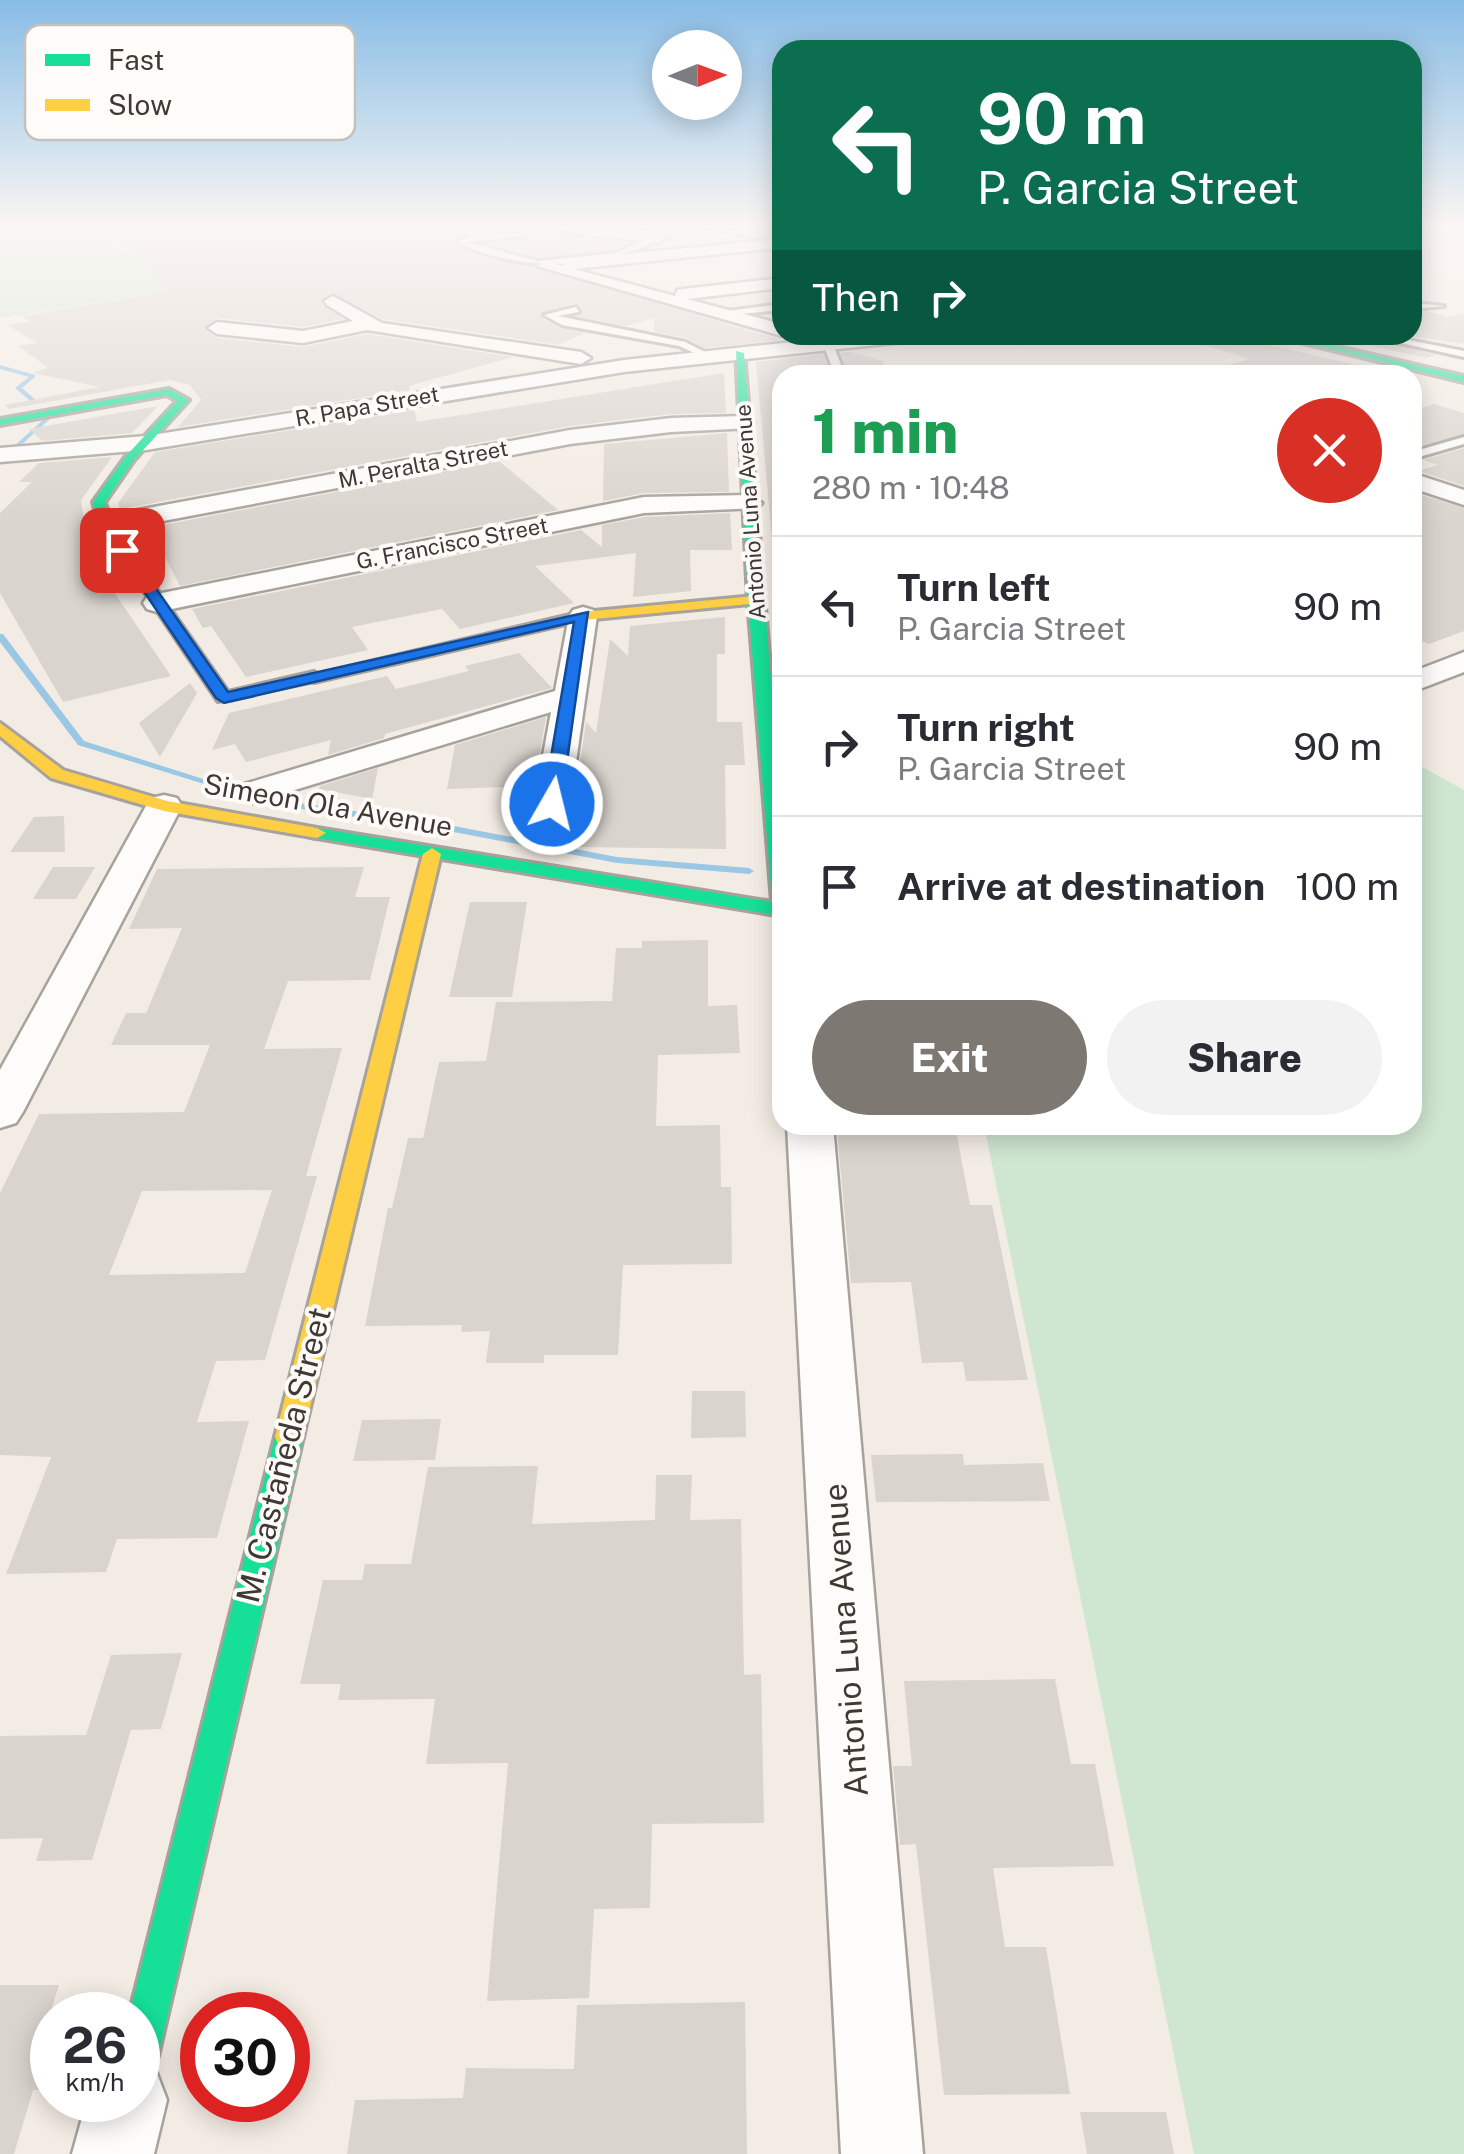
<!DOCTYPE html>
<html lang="en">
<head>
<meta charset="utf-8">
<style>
	:root { --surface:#fff; --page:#f2f2f3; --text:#2b2b33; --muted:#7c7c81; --line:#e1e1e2; --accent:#7d7871 }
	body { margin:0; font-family:"Public Sans",sans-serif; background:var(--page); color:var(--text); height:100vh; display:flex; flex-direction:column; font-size:38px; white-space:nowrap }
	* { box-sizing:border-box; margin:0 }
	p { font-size:32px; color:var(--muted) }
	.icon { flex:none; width:55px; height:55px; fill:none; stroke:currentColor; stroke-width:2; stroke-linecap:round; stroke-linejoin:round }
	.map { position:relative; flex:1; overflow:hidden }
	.side { position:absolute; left:772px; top:365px; width:650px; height:770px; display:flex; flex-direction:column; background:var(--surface); border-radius:30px; box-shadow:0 5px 25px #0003 }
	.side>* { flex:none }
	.top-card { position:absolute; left:772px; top:40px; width:650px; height:305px; border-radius:30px; box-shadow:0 5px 25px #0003; background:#0b6e4f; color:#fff; overflow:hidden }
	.needle { width:65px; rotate:89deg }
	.fabs { position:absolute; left:652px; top:30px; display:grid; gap:20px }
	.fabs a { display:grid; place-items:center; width:90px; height:90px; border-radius:50%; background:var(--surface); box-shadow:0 5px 25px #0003; font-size:50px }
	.speed { position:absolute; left:30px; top:1992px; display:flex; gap:20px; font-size:50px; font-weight:700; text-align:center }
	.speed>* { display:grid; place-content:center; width:130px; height:130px; border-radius:50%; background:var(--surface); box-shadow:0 5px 25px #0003; line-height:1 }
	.speed small { font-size:25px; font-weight:400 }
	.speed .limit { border:15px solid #d22; background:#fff; color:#111 }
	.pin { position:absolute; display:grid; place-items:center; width:85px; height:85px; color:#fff; margin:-42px; border-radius:20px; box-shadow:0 5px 15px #0006 }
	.me { position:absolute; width:110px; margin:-55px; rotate:8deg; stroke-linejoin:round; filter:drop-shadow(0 0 8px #0008) }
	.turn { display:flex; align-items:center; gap:35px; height:210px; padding:0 40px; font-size:45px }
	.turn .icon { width:130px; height:130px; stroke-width:2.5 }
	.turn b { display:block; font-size:70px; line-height:85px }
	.then { display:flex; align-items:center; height:95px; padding:0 40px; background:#0003; gap:20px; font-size:38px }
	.round { display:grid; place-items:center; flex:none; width:105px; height:105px; border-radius:52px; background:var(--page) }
	.summary { display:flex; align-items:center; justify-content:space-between; height:170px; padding:0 40px }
	h1 { font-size:60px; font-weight:800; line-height:75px; color:#1e9e55 }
	.primary-button { display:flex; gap:20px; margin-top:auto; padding:20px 40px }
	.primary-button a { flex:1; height:115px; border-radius:60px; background:var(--accent); color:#fff; font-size:40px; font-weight:800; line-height:115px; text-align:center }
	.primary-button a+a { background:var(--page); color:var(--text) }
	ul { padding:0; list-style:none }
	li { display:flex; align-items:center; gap:30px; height:140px; padding:0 40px; border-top:2px solid var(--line) }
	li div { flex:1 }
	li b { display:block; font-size:38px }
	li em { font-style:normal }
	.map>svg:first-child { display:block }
	.green { fill:#cfe6d0 }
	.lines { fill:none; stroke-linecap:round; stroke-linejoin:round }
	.stream { fill:#99c7e4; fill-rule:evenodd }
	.building { fill:#dad4ce; fill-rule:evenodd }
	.lane-casing { stroke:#a8a29c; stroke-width:6 }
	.street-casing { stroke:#a8a29c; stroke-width:5 }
	.fast-casing { stroke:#a8a29c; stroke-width:6 }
	.slow-casing { stroke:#a8a29c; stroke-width:6 }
	.lane { fill:#fdfcfb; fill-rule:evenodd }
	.street { fill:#fdfcfb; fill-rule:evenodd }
	.fast { fill:#16e098; fill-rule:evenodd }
	.slow { fill:#ffcf43; fill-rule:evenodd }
	.route { fill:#1a73e8; stroke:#114b97; stroke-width:2.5 }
	.labels { text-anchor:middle; stroke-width:8; stroke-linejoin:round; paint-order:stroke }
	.far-street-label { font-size:22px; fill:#3e3933; stroke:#fefbf8 }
	.street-label { font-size:28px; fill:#3e3933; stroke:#fefbf8 }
	.near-street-label { font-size:32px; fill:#3e3933; stroke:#fefbf8 }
	.key { fill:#fefbf8; stroke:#c4c1bd; stroke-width:2.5 }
	.key-label { font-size:28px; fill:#3e3933 }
</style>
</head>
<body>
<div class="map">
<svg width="1464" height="2154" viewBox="0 0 1464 2154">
	<rect width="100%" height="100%" fill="#f3ece4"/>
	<g class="green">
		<path d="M0,224L20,242L99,233L122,252L185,244L200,286L0,318Z"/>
		<path d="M1413,762L1464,790V2154H1194L984,1125H1412Z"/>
	</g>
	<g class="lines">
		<g class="stream">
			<path d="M0,365L35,375V377L22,388L38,402V404H34L15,388L29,377L0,369Z"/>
			<path d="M45,418L50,419L0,464V459Z"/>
			<path d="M0,634H3L84,741L222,785L217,788L214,787L78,745L0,642Z"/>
			<path d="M257,797L438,823L617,857L749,868L754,871L749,874L617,863L438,829L254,802L252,800Z"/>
		</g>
	</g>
	<g class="building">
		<path d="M101,224H430L461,236L453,241L456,245L484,257L534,266L781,340L705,348L686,338L654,332V318L625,326L577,316L582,310L575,303L541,313L542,318L560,328L585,333L558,345L383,319L331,293L321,303L343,319L303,327L217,318L204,329L217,338L303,347L367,334L513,357L409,386L410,390L178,427L201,400L190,385L170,380L9,409L5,405L100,387L33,373L48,368L19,346L37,343L7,325L30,322L21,316L171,291Z"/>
		<path d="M535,226L545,233L628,243L613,250L537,257L488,244L525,240L529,236L525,230Z"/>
		<path d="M1426,311L1448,317L1464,313V344L1402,335H1412V314Z"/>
		<path d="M1206,335H1259L1266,344L1387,372L1232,375L1231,364L1250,359L1205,345Z"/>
		<path d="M1323,335H1360L1436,355L1426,358Z"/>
		<path d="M850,352L884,361L883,365L846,368L840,353Z"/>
		<path d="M823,354L829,369L779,373L782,550H773L756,362Z"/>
		<path d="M724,373L726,413L671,414L570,426L120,509L118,503L155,452L414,410L417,422Z"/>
		<path d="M1434,404L1464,413V434L1412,448V411Z"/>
		<path d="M158,406L132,433L42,441L29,429Z"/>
		<path d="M727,433L729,492L644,493L603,501L604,444Z"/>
		<path d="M1464,448V486L1419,471L1438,465L1423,460Z"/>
		<path d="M112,457L81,500L85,525L102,551L88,554L171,676L63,702L0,593V513L32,482H19L39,463Z"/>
		<path d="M499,461L558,510L180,586L155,538L138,542L131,531Z"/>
		<path d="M1412,492L1464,508V631L1429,644L1412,637Z"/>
		<path d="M730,513L732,550H690L691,591L633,597L636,553L535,566L574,603L460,629L442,609L352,627L368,650L246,677L211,626L203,628L192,609L581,530L602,547V525L644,517Z"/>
		<path d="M725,617V654H717V722H742L745,765H725L726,849L576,847L582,804H574L586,722L596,733L610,639L628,656L630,626Z"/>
		<path d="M519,653L552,688L385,734L384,738L328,755L331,740L246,762L235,744L212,750L229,713L387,676L396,689L469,671L465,666Z"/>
		<path d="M190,683L197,693L160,757L139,723Z"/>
		<path d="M546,717L531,805H502L504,787L447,789L455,745Z"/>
		<path d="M378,768L372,799L319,789L320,786Z"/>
		<path d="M64,816L65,852H10L34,817Z"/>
		<path d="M53,867H95L76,899H33Z"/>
		<path d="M364,867L355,897H390L370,980L288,981L264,1049L342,1048L306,1176H317L265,1360L216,1361L197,1422L249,1421L217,1538L117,1539L106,1572L6,1574L51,1457L0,1455V1193L39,1114L184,1112L210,1045H111L126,1013H146L182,928L129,929L157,869ZM272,1190L245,1273L109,1275L142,1191Z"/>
		<path d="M470,902H527L512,997H449Z"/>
		<path d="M708,940V1006L737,1005L740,1053L658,1055L656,1126L720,1125L721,1187H731L732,1264L623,1265L618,1355H544V1363H486L490,1331L461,1332L462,1325L365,1326L388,1208H392L408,1138H423L439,1062L486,1061L496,1002L612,1001L616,948H642V941Z"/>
		<path d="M842,1125H955L970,1205H992L1028,1380L966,1381L963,1362L922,1363L911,1282L851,1283L837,1131H843Z"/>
		<path d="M692,1391H745L746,1437L691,1438Z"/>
		<path d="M441,1419L435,1460L353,1461L362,1420Z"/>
		<path d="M963,1454L964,1465L1043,1463L1050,1501L876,1502L871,1455Z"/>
		<path d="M538,1466L532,1524L655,1520L656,1475H692L690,1520L741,1519L744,1675L761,1674L764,1823L652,1824L650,1908L594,1909L589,1998L487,2001L508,1763L426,1764L435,1699L338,1700L341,1684H300L323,1580H362L365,1564H411L428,1467Z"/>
		<path d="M182,1653L161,1729L131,1730L92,1860L36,1861L43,1838L0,1839V1736L86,1735L111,1655Z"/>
		<path d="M1055,1679L1071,1764H1095L1114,1866L993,1868L1005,1947H1046L1070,2094L944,2095L916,1844L900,1845L893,1766H912L904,1681Z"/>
		<path d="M0,1985H59L52,2007V2090H33L14,2154H0Z"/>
		<path d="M745,2002L747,2154H347L355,2100L463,2098L466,2068L574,2069L577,2005Z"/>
		<path d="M1080,2112H1166L1174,2154H1087Z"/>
	</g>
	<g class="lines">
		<g class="lane-casing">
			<g id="lane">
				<path d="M677,224H687C619,268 531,278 457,242L480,231L484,233L478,237L522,232L525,236L468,242L537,261L617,253Z"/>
				<path d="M688,224L761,236L757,238Z"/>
				<path d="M1412,303L1444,306L1412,309Z"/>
				<path d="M782,304V310L717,316L712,313Z"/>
				<path d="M576,307L579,312L558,316L685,342L713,356L708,359L679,346L562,325L544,315Z"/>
				<path d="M1364,335H1383L1464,351V357Z"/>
				<path d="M828,341L833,344L845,375H835L823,344Z"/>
				<path d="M1464,437V444L1412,459V452Z"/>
			</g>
		</g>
		<g class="street-casing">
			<g id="street">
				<path d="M434,224L480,228L532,224L480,238Z"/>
				<path d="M537,224H583L658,233L666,238L658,243L545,229Z"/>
				<path d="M772,240L778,242V248L574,269L675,296L677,290L683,289L782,278V288L687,299L782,324V336L537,266L545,261L564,266L565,260L571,259Z"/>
				<path d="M333,296L382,323L581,352L591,358L581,364L367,330L303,343L217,334L208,328L217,322L303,331L353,321L327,305L324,301Z"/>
				<path d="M859,335H923L913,341L624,372L146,450L0,462V448L146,436L624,360Z"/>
				<path d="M743,416L751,418L754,423L751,428L671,432L570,444L105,532L92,524L105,516L570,430L671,418Z"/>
				<path d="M1412,473L1464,490V505L1412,488Z"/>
				<path d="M749,495L762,503L758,508L644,513L157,612L147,609L143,603L147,597L157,594L644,497Z"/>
				<path d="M583,607L593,610L597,616L570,804L565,812L552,815L539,812L534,804L551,712L265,799L253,803L241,799L235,792L241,785L555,691L569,616L573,610Z"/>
				<path d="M1464,652V672L1412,692V672Z"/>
				<path d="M164,795L177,798L182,806L23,1112L16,1123L0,1128V1070L146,806L151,798Z"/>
				<path d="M787,1125H833L923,2154H841Z"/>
				<path d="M138,2064L156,2071L167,2100L154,2154H72L87,2100H138Z"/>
			</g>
		</g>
		<g class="fast-casing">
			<g id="fast">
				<path d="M749,224L782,227V231L753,226Z"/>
				<path d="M1270,335H1287L1464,376V382Z"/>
				<path d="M736,351L744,353L782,813V916L311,837L308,833L317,828L772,902L748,600Z"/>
				<path d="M169,389L189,400L134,460L105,502L111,524L228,692L314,672L322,677L319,680L218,701L99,524L93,502L126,456L177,401L167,395L0,425V419Z"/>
				<path d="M289,1424L299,1428L303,1437L158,2056L152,2070L138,2076V2015H129L275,1437L279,1428Z"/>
			</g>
		</g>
		<g class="slow-casing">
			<g id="slow">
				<path d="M755,596L762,600L760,603L583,620L314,682L306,677L583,612Z"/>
				<path d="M0,723L63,770L167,801L317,828L326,833L317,838L164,811L51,778L0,736Z"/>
				<path d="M432,848L441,854L303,1437L299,1446L289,1450L279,1446L275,1437L423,854Z"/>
			</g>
		</g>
		<use href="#lane" class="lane"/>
		<use href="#street" class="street"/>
		<use href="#fast" class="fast"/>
		<use href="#slow" class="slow"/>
	</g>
	<linearGradient id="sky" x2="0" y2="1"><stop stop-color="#88bce6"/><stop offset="0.43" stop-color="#faf6f3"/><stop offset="1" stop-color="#faf6f3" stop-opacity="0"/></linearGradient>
	<rect width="1464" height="526" fill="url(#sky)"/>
	<path class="route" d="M117,547H127L228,692L588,612L561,804L552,809L543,804L574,622L224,703L216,698L116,550Z"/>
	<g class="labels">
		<g class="far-street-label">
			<text transform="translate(367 406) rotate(-10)" y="8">R. Papa Street</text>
			<text transform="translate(423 464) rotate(-11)" y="8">M. Peralta Street</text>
			<text transform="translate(750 512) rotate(-94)" y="8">Antonio Luna Avenue</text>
			<text transform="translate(452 543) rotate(-11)" y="8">G. Francisco Street</text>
		</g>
		<g class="street-label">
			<text transform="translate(328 805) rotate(10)" y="10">Simeon Ola Avenue</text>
		</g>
		<g class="near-street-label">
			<text transform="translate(284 1455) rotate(-76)" y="11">M. Castañeda Street</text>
			<text transform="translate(846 1640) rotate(-94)" y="11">Antonio Luna Avenue</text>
		</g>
	</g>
	<rect x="25" y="25" width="330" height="115" rx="15" class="key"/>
	<rect x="45" y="54" width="45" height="12" fill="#16e098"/>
	<rect x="45" y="99" width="45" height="12" fill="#ffcf43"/>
	<g class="key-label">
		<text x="108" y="70">Fast</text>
		<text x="108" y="115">Slow</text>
	</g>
</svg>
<div class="fabs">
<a><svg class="needle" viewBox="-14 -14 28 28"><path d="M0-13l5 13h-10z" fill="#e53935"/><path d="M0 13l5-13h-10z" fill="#7c7c81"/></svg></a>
</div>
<div class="speed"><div>26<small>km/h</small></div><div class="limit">30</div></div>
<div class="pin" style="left:122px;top:550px;background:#d93025"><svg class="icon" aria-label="arrive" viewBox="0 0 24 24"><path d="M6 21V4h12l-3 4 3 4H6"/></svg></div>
<svg class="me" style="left:552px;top:804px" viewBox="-20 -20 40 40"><circle r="17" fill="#1a73e8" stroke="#fff" stroke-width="3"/><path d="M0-11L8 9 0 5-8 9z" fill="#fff"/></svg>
<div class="top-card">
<div class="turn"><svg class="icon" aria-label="left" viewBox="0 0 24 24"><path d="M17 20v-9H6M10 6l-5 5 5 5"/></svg><div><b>90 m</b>P. Garcia Street</div></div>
<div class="then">Then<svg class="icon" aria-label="right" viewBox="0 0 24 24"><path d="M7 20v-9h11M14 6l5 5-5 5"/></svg></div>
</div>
<section class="side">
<div class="summary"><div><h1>1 min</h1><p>280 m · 10:48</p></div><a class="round" style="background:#d93025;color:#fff"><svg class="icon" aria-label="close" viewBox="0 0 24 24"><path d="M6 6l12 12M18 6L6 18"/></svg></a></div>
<ul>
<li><svg class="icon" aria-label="left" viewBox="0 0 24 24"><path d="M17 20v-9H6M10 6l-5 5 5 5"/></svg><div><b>Turn left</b><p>P. Garcia Street</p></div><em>90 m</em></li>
<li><svg class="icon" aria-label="right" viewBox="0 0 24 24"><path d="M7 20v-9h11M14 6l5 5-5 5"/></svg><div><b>Turn right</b><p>P. Garcia Street</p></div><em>90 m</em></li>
<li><svg class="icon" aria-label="arrive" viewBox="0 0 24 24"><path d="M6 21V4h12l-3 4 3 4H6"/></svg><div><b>Arrive at destination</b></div><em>100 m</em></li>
</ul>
<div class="primary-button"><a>Exit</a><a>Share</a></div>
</section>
</div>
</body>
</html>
